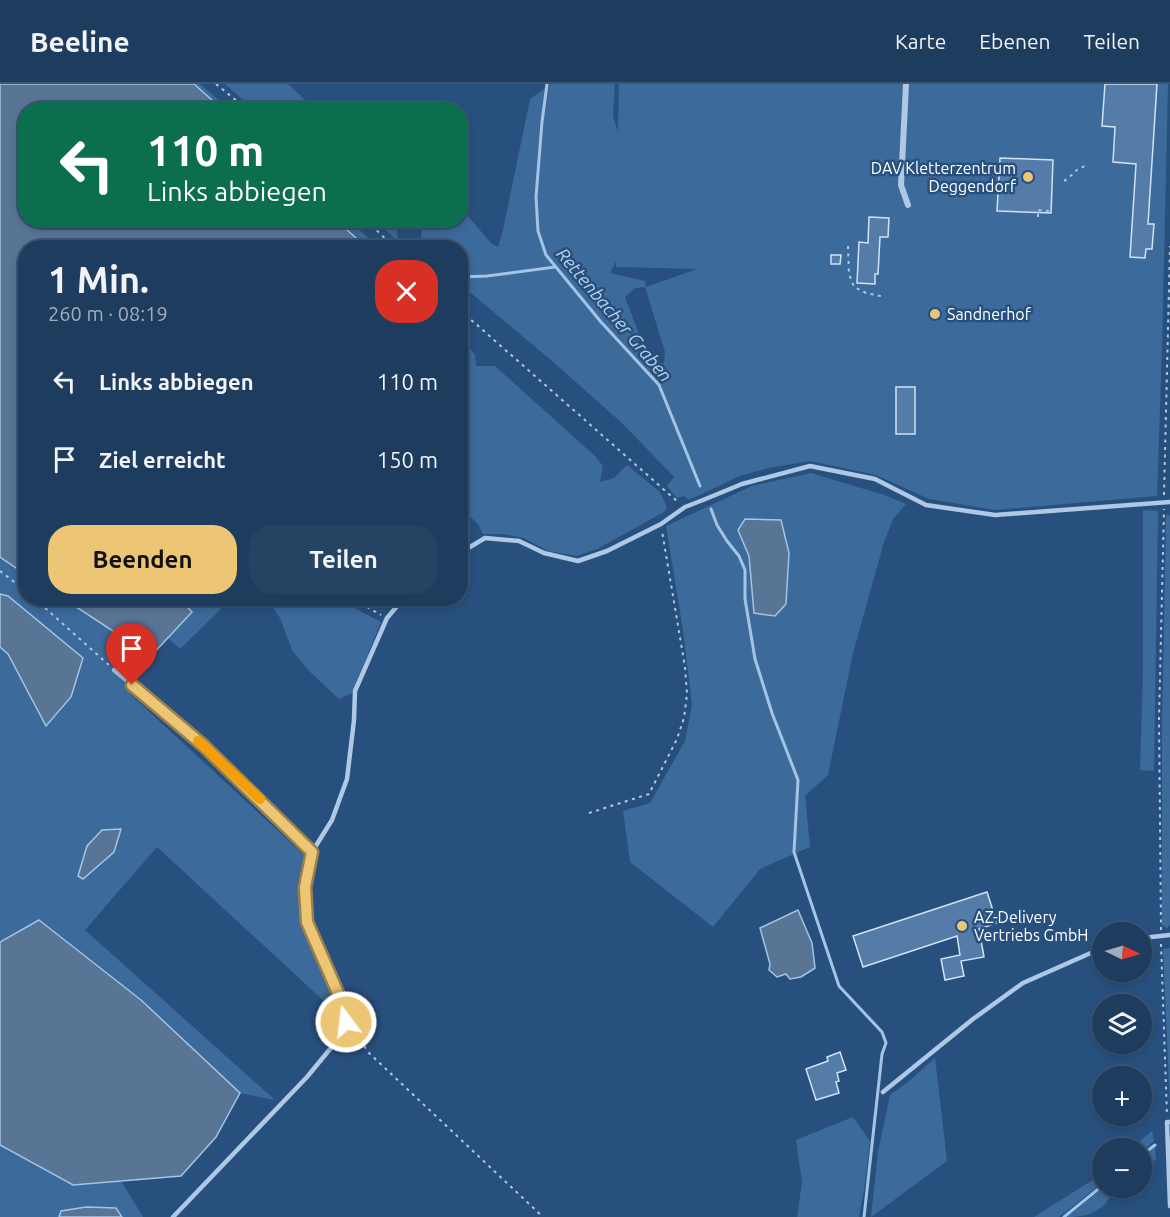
<!DOCTYPE html>
<html lang="de">
<head>
<meta charset="utf-8">
<style>
	:root { --surface:#1e3c5e; --page:#264364; --text:#f1f3f6; --muted:#a1adbc; --line:#3c5673; --accent:#ecc675 }
	body { margin:0; font-family:Ubuntu,sans-serif; background:var(--page); color:var(--text); height:100vh; display:flex; flex-direction:column; font-size:22px; white-space:nowrap }
	* { box-sizing:border-box; margin:0 }
	p { font-size:20px; color:var(--muted) }
	.icon { flex:none; width:33px; height:33px; fill:none; stroke:currentColor; stroke-width:2; stroke-linecap:round; stroke-linejoin:round }
	.map { position:relative; flex:1; overflow:hidden }
	.panel { position:absolute; left:18px; top:156px; width:450px; height:366px; display:flex; flex-direction:column; background:var(--surface); border-radius:24px; box-shadow:0 3px 9px #0003,0 0 0 2px var(--line) }
	.panel>* { flex:none }
	.top-card { position:absolute; left:18px; top:18px; width:450px; height:126px; border-radius:24px; box-shadow:0 3px 9px #0003,0 0 0 2px var(--line); background:#0b6e4f; color:#fff; overflow:hidden }
	.needle { width:39px; rotate:95deg }
	.controls { position:absolute; left:1092px; top:838px; display:grid; gap:12px }
	.controls a { display:grid; place-items:center; width:60px; height:60px; border-radius:50%; background:var(--surface); box-shadow:0 3px 9px #0003,0 0 0 2px var(--line); font-size:30px }
	.pin { position:absolute; display:grid; place-items:center; width:51px; height:51px; color:#fff; margin:-62px -26px; border-radius:50% 50% 50% 0; rotate:-45deg; box-shadow:0 0 6px #0007 }
	.pin .icon { rotate:45deg }
	.me { position:absolute; width:66px; margin:-33px; rotate:345deg; stroke-linejoin:round; filter:drop-shadow(0 0 4px #0008) }
	.turn { display:flex; align-items:center; gap:21px; height:126px; padding:0 30px; font-size:27px }
	.turn .icon { width:78px; height:78px; stroke-width:2.5 }
	.turn b { display:block; font-size:42px; line-height:51px }
	.round { display:grid; place-items:center; flex:none; width:63px; height:63px; border-radius:24px; background:var(--page) }
	.headline { display:flex; align-items:center; justify-content:space-between; height:102px; padding:0 30px }
	h1 { font-size:36px; font-weight:700; line-height:45px }
	.cta { display:flex; gap:12px; margin-top:auto; padding:12px 30px }
	.cta a { flex:1; height:69px; border-radius:24px; background:var(--accent); color:#111; font-size:24px; font-weight:700; line-height:69px; text-align:center }
	.cta a+a { background:var(--page); color:var(--text) }
	ul { padding:0; list-style:none }
	li { display:flex; align-items:center; gap:18px; height:78px; padding:0 30px }
	li div { flex:1 }
	li b { display:block; font-size:22px }
	li em { font-style:normal }
	header { display:flex; align-items:center; gap:36px; box-sizing:border-box; height:84px; padding:0 30px; background:var(--surface); border-bottom:2px solid var(--line) }
	header strong { font-size:28px }
	nav { display:flex; gap:33px; margin-inline-start:auto; font-size:21px }
	.map>svg:first-child { display:block }
	.green { fill:#3c6a9b; fill-rule:evenodd }
	.water { fill:#597596; stroke:#a3c4e5; stroke-width:1.5 }
	.lines { fill:none; stroke-linecap:round; stroke-linejoin:round }
	.stream { stroke:#a3c4e5; stroke-width:3 }
	.building { fill:#557ca8; stroke:#d1e2f4; stroke-width:1.5 }
	.path { stroke:#aec8e5; stroke-width:2; stroke-dasharray:3 4.5; stroke-linecap:butt }
	.lane { stroke:#aec8e5; stroke-width:4.5 }
	.street { stroke:#aec8e5; stroke-width:6 }
	.route-casing { stroke:#99814c; stroke-width:15 }
	.route { stroke:#ecc675; stroke-width:10 }
	.slow { stroke:#f59e0b; stroke-width:10 }
	.poi-dot { fill:#ecc675; stroke:#28507e; stroke-width:2 }
	.labels { text-anchor:middle; stroke-width:5; stroke-linejoin:round; paint-order:stroke }
	.poi-label { font-size:16px; fill:#fff; stroke:#28507e; text-anchor:start }
	.water-label { font-size:18px; font-style:italic; fill:#b9d2ec; stroke:#28507e }
</style>
</head>
<body>
<header>
<strong>Beeline</strong>
<nav><a>Karte</a><a>Ebenen</a><a>Teilen</a></nav>
</header>
<div class="map">
<svg width="1170" height="1133" viewBox="0 0 1170 1133">
	<rect width="100%" height="100%" fill="#28507e"/>
	<g class="green">
		<path d="M194,0H200L229,25H222Z"/>
		<path d="M225,0H288L315,25H253Z"/>
		<path d="M551,0H615L613,32L618,48L619,0H1168L1162,265L1157,412L995,426L929,415L876,391L810,377L768,384L740,392L689,416L684,412L677,414L667,402L674,393L622,339L552,277L471,209L461,213L460,164L408,163L421,154L422,142L420,137L460,136L461,124L491,159L498,163L503,146L530,15ZM616,177V183L697,185L646,203L645,197L610,189ZM645,203L665,268L664,279H650L625,213L635,204Z"/>
		<path d="M337,137H350L378,163H366Z"/>
		<path d="M375,137H396L398,157Z"/>
		<path d="M461,253L475,271L476,282H495L595,372L603,382L600,398L614,394L627,381L660,408L667,423L664,428L597,465L577,472L548,467L524,454L502,450H483L478,440L461,424Z"/>
		<path d="M811,389L884,411L906,420L893,435L884,458L853,569L828,691L805,712L810,763L760,785L713,843L630,778L623,727L650,719L685,657L692,621L683,546L666,442L752,402ZM781,437L789,469L786,520L754,529L749,472Z"/>
		<path d="M1143,426L1158,427L1154,687L1140,686L1143,587Z"/>
		<path d="M1168,430L1170,432V841L1167,844L1162,841V645L1166,432Z"/>
		<path d="M0,473L25,490L26,514L64,515L151,572L129,609L304,771L298,798L300,833L319,880L342,926L339,931L157,763L85,846L275,1016L240,1009L141,916L39,836L0,858V563L8,570L46,642L83,574L8,512L0,510Z"/>
		<path d="M180,515H212L223,523L180,565L168,554L192,528Z"/>
		<path d="M267,515H346L356,525L381,538L352,609L339,615L308,586L292,566L280,534Z"/>
		<path d="M1170,864V1022L1163,865Z"/>
		<path d="M935,974L947,1077L871,1133L878,1068L890,1011L908,998Z"/>
		<path d="M853,1033L870,1057L865,1100L859,1133H797L802,1098L796,1056Z"/>
		<path d="M1152,1047L1154,1057L1142,1068V1065H1130Z"/>
		<path d="M0,1061L73,1101L121,1097L143,1133H122L116,1124L86,1123L61,1127L59,1133H0Z"/>
		<path d="M1155,1063L1156,1075L1147,1085L1142,1089V1074Z"/>
		<path d="M1102,1087V1099L1059,1133H1034L1091,1097Z"/>
		<path d="M1103,1104H1118C1111,1108 1110,1115 1105,1120C1095,1131 1081,1133 1067,1133Z"/>
	</g>
	<g class="water">
		<path d="M0,0H194L222,25L26,26V136L337,137L366,163L26,164L25,490L0,473Z"/>
		<path d="M745,435L781,436L789,469L786,520L775,532L754,529L749,472L738,446Z"/>
		<path d="M0,510L8,512L83,574L71,613L46,642L8,570L0,563Z"/>
		<path d="M64,515H180L192,528L151,572Z"/>
		<path d="M121,745L114,768L83,795L78,792L87,762L102,746Z"/>
		<path d="M798,826L812,859L815,884L801,893L790,895L786,890L777,893L769,886L770,880L760,844Z"/>
		<path d="M39,836L141,916L240,1009L216,1053L181,1092L73,1101L0,1061V858Z"/>
		<path d="M86,1123L116,1124L122,1133H59L61,1127Z"/>
	</g>
	<g class="lines">
		<g class="stream">
			<path d="M547,0L542,38L536,113L538,147L546,171L601,238L659,301L700,402"/>
			<path d="M460,193L487,192L555,183"/>
			<path d="M711,425L717,441L727,457L739,472L745,486V515L755,575L772,629L798,696L794,768L839,902L882,948L886,959L882,970L864,1133"/>
			<path d="M1142,1071L1155,1061"/>
			<path d="M1064,1133L1102,1102"/>
		</g>
	</g>
	<g class="building">
		<path d="M1105,0H1157L1148,140H1154L1152,165H1146L1145,174L1130,173L1136,80L1113,78L1115,43L1102,42Z"/>
		<path d="M1000,74L1053,76L1051,129L997,127Z"/>
		<path d="M966,99H975L974,108H965Z"/>
		<path d="M869,133L889,134L888,153H880L878,190H875V200L857,199L859,158L868,159Z"/>
		<path d="M831,171H841L840,180H831Z"/>
		<rect x="896" y="303" width="19" height="47"/>
		<path d="M987,808L997,839L979,845L984,873L961,877L964,892L945,896L941,875L960,871L957,852L863,883L853,852Z"/>
		<path d="M840,968L846,986L837,989L839,997L836,998L839,1009L816,1016L806,985L828,977L827,973Z"/>
	</g>
	<g class="lines">
		<g class="path">
			<path d="M216,0L248,26"/>
			<path d="M1064,97C1074,91 1074,85 1086,82"/>
			<path d="M975,103L994,104"/>
			<path d="M1038,133V126L1048,127V125L1045,124"/>
			<path d="M366,136L395,164"/>
			<path d="M848,162L849,190L854,203L866,209L885,213"/>
			<path d="M460,226L678,418"/>
			<path d="M1164,411L1170,162"/>
			<path d="M0,487L26,507"/>
			<path d="M34,514L110,582"/>
			<path d="M355,514L360,519L381,531"/>
			<path d="M589,729L649,710L677,655L684,634L687,610L685,583L662,447"/>
			<path d="M1161,846L1159,634L1164,425"/>
			<path d="M1161,860L1167,1032"/>
			<path d="M351,944L369,969L543,1133"/>
		</g>
		<g class="lane">
			<path d="M460,469L485,454L519,457L544,469L578,477L607,467L661,440L685,423L703,416L742,400L810,382L875,395L926,421L995,431L1170,418"/>
			<path d="M114,586L205,662L312,768"/>
			<path d="M1142,854L1170,851"/>
			<path d="M883,1008L973,935L1023,899L1102,864"/>
			<path d="M1170,1038H1167L1170,1122"/>
			<path d="M173,1133L307,993L335,959L346,938L345,925L307,838L305,803L312,768L332,736L347,695L354,636L355,607L387,534L404,514"/>
		</g>
		<path class="street" d="M906,0L901,101L908,121"/>
	</g>
	<g class="lines">
		<g class="route-casing">
			<path id="route" d="M132,601L204,662L312,768L305,803L307,838L345,925L346,938"/>
		</g>
		<use href="#route" class="route"/>
		<path class="slow" d="M198,657L260,715"/>
	</g>
	<g class="poi-dot">
		<circle cx="1028" cy="93" r="6"/>
		<circle cx="935" cy="230" r="6"/>
		<circle cx="962" cy="842" r="6"/>
	</g>
	<g class="labels">
		<g class="poi-label">
			<text x="1016" y="90" text-anchor="end">DAV Kletterzentrum<tspan x="1016" dy="18">Deggendorf</tspan></text>
			<text x="947" y="236">Sandnerhof</text>
			<text x="974" y="839">AZ-Delivery<tspan x="974" dy="18">Vertriebs GmbH</tspan></text>
		</g>
		<g class="water-label">
			<text transform="translate(614 231) rotate(50)" y="6">Rettenbacher Graben</text>
		</g>
	</g>
</svg>
<div class="controls">
<a><svg class="needle" viewBox="-14 -14 28 28"><path d="M0-13l5 13h-10z" fill="#e53935"/><path d="M0 13l5-13h-10z" fill="#a1adbc"/></svg></a>
<a><svg class="icon" aria-label="layers" viewBox="0 0 24 24"><path d="M12 4l9 5-9 5-9-5zM3 14l9 5 9-5"/></svg></a>
<a>+</a>
<a>−</a>
</div>
<div class="pin" style="left:132px;top:601px;background:#d93025"><svg class="icon" aria-label="arrive" viewBox="0 0 24 24"><path d="M6 21V4h12l-3 4 3 4H6"/></svg></div>
<svg class="me" style="left:346px;top:938px" viewBox="-20 -20 40 40"><circle r="17" fill="#ecc675" stroke="#fff" stroke-width="3"/><path d="M0-11L8 9 0 5-8 9z" fill="#fff"/></svg>
<div class="top-card">
<div class="turn"><svg class="icon" aria-label="left" viewBox="0 0 24 24"><path d="M17 20v-9H6M10 6l-5 5 5 5"/></svg><div><b>110 m</b>Links abbiegen</div></div>
</div>
<section class="panel">
<div class="headline"><div><h1>1 Min.</h1><p>260 m · 08:19</p></div><a class="round" style="background:#d93025;color:#fff"><svg class="icon" aria-label="close" viewBox="0 0 24 24"><path d="M6 6l12 12M18 6L6 18"/></svg></a></div>
<ul>
<li><svg class="icon" aria-label="left" viewBox="0 0 24 24"><path d="M17 20v-9H6M10 6l-5 5 5 5"/></svg><div><b>Links abbiegen</b></div><em>110 m</em></li>
<li><svg class="icon" aria-label="arrive" viewBox="0 0 24 24"><path d="M6 21V4h12l-3 4 3 4H6"/></svg><div><b>Ziel erreicht</b></div><em>150 m</em></li>
</ul>
<div class="cta"><a>Beenden</a><a>Teilen</a></div>
</section>
</div>
</body>
</html>
